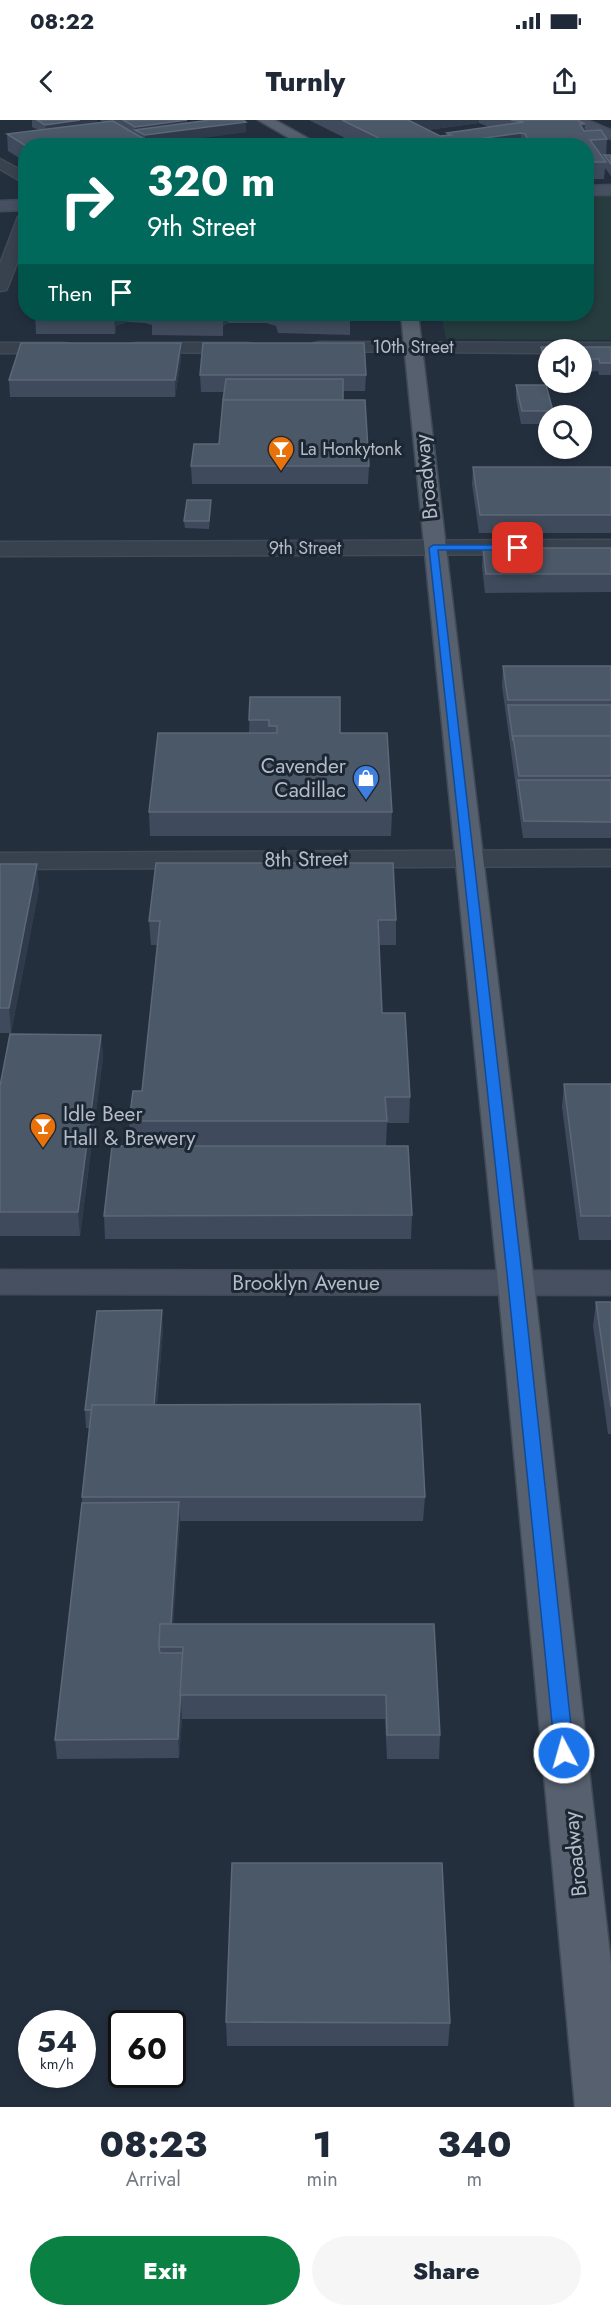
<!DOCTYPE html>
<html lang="en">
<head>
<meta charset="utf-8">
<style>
	:root { --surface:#fff; --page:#f6f6f7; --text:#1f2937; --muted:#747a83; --accent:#0b8043 }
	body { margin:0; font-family:Jost,sans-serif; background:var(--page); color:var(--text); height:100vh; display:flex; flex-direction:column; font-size:22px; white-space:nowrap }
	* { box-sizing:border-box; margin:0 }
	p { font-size:20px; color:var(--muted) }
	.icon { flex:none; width:33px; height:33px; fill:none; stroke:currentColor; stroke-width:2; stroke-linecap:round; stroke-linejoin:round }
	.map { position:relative; height:1987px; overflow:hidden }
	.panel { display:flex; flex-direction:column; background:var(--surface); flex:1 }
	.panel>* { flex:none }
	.banner { position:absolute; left:18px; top:18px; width:576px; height:183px; border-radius:24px; box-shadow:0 3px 9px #0003; background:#00695c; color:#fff; overflow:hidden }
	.tools { position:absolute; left:538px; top:219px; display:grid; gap:12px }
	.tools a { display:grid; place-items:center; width:54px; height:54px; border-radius:50%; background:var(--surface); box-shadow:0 3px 9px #0003; font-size:30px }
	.speed { position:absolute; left:18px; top:1890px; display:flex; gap:12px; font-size:30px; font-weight:700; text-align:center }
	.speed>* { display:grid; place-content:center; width:78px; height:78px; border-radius:50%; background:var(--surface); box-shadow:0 3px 9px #0003; line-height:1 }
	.speed small { font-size:15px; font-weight:400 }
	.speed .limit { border:3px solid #111; border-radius:9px; background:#fff; color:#111 }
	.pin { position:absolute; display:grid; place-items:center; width:51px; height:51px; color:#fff; margin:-26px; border-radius:12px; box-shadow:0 3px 9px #0006 }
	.me { position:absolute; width:66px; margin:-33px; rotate:354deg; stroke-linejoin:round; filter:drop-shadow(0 0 4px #0008) }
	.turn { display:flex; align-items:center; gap:21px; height:126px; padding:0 30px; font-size:27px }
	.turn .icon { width:78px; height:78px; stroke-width:2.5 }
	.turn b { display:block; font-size:42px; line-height:51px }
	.then { display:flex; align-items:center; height:57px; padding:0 30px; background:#0003; gap:12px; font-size:22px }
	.eta { display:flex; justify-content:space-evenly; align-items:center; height:102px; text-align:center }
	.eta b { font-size:36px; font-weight:800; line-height:42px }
	.primary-button { display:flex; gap:12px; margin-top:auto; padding:12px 30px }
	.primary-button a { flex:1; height:69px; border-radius:36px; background:var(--accent); color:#fff; font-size:24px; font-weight:800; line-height:69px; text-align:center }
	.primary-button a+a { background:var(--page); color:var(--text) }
	.status { display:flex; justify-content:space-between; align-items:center; height:42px; padding:0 30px; background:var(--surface); direction:ltr }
	.status svg { height:16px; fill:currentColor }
	header { display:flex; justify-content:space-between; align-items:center; height:78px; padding:0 30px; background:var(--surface); font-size:27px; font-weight:800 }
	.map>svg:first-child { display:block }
	.green { fill:#263c3f }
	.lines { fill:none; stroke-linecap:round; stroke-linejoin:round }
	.street-casing { stroke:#414a57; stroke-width:3 }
	.secondary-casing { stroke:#414a57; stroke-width:3 }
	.primary-casing { stroke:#414a57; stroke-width:3 }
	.street { fill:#38414e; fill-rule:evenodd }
	.secondary { fill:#465061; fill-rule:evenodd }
	.primary { fill:#56606e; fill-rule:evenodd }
	.wall { fill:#3f4b5c; fill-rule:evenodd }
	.shaded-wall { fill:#2f3b4b }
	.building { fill:#4b5868; stroke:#5c6777; stroke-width:1.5 }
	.route { fill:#1a73e8; stroke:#114b97; stroke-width:1.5 }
	.labels { text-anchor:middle; stroke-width:6; stroke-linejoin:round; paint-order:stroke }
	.far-street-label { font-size:18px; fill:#b4bcc9; stroke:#1d2633 }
	.far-poi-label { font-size:18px; fill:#b4bcc9; stroke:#1d2633; text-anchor:start }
	.street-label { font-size:21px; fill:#b4bcc9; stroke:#1d2633 }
	.poi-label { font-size:21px; fill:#b4bcc9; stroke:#1d2633; text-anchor:end }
</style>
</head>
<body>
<div class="status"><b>08:22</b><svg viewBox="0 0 49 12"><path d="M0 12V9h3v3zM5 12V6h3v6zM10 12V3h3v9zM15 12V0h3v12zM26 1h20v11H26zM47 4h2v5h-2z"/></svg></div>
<header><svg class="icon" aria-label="back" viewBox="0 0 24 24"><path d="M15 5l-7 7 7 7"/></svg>Turnly<svg class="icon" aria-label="share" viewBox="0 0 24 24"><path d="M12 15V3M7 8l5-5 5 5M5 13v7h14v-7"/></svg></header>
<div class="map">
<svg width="611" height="1987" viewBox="0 0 611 1987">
	<rect width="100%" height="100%" fill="#242f3e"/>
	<path class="green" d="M611,76V220L446,219L441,194H586L587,77Z"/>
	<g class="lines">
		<g class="street-casing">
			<g id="street">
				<path d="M0,39L26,53V64L0,49Z"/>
				<path d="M26,92V120L8,166L6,170L0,171V144L18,97Z"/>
				<path d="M320,222L611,223V233H582V230H549V233L314,231L311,227L314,223Z"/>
				<path d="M0,223H64L70,224L73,228L70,232L64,233H0Z"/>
				<path d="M137,223H247L253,224L256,228L253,232L247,233L131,232L128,228L131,224Z"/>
				<path d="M611,420V434L0,436V422Z"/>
				<path d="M611,730V746L0,749V733Z"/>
			</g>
		</g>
		<g class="secondary-casing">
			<g id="secondary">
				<path d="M568,0H587L611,10V19L570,3Z"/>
				<path d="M611,65V75H586V66Z"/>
				<path d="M26,80V90L0,91V81Z"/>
				<path d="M0,1150L611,1151V1175L0,1174Z"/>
			</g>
		</g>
		<g class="primary-casing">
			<g id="primary">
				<path d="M258,0H275L322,26H303Z"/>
				<path d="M401,194H418L534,1163L611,1844V1987H575L498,1163Z"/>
			</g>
		</g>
		<use href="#street" class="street"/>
		<use href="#secondary" class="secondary"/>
		<use href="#primary" class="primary"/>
	</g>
	<g class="wall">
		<path d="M32,0H97V3L103,2L100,0H186L187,3L246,2V12L154,24L26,26V42L8,31L7,14L39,10L32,7Z"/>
		<path d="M309,0H577L585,4V11L607,19L606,35H611V56L605,48L604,59H586V26H361ZM479,3L489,7L447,13V15L440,16L427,10Z"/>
		<path d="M35,194H350V215L278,213L276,206L266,203H228L223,206V216L152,215V205L145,203L127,202L116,206L115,214H36Z"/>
		<path d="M541,227H611V255H599L598,251L582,252V230H549V252H543L540,239Z"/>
		<path d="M181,239L175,277H10L9,260Z"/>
		<path d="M200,255H366L365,271H343V280L369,346L368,364H192L191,346L219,324L224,272H201Z"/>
		<path d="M516,265L553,291L552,296H549V304H521L516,278Z"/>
		<path d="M473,347H611V413H479L472,364Z"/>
		<path d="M211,387L209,409L185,408L184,401Z"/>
		<path d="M483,428H611V472L485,473L482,446Z"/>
		<path d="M503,546H611V718H523L502,566Z"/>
		<path d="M250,577L340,613L392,692L391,716H150L149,692L249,613Z"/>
		<path d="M0,744L39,769L11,913H0Z"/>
		<path d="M396,800V825H379L382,893L410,977L409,1003H387L386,1026L412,1095L411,1119H105L104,1096L131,1026L129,1001L142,971L157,825H151L149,801Z"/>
		<path d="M101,915L103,937L80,1116H0V966Z"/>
		<path d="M564,964H611V1120H579L562,987Z"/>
		<path d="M596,1182H611V1314H608L593,1206Z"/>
		<path d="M163,1209L157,1285L425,1377L423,1401H180L173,1504H434L440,1615L439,1639H387L385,1599H182V1598L179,1638L57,1639L55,1620L82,1383V1377L90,1308H86L85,1290Z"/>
		<path d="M226,1902L450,1903L448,1926H227Z"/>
	</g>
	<g class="shaded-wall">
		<path d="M80,0H97V8L46,15L45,5Z"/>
		<path d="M187,0V10L246,2V12L145,26V15L135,10V7Z"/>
		<path d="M402,0H433V9L402,13Z"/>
		<path d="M433,0H479V3L433,9Z"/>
		<path d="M580,4H585L584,20Z"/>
		<path d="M521,13V26H429Z"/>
		<path d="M114,194H126L127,202L116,206L115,214Z"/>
		<path d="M223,194H228V203L223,206Z"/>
		<path d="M181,223V239L175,277V260Z"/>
		<path d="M211,380V387L209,409V401Z"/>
		<path d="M37,744L39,769L11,913L9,888Z"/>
		<path d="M101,915L103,937L80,1116L78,1092Z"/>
		<path d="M162,1190L163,1209L155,1308L153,1290Z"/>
		<path d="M179,1382L180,1401L172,1528L170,1509Z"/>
		<path d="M181,1580L182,1598L179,1638L178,1619Z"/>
	</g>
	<g class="building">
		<path d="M37,0H80L45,5Z"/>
		<path d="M123,0H187L135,7Z"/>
		<path d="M210,0H243L246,2L145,15L135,10Z"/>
		<path d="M342,0H408L440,16L451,15L447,13L524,2L511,0H577L585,4H580L584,11L601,10L607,19L590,20L606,42H586V26H531L525,14L521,13L429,26H395Z"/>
		<path d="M113,1L156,26H26L7,14Z"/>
		<path d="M507,21L510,26H473Z"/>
		<path d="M604,35H611V44Z"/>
		<path d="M35,194H114V195Z"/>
		<rect x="152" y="194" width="71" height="2"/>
		<path d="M278,194H350V195Z"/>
		<path d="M21,223H181L175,260H9Z"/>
		<path d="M203,223H364L366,255H200Z"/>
		<path d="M541,227H611V243H600L599,239H582V230H549V239H544Z"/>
		<path d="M226,259H343V280H223Z"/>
		<path d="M516,265H546L553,291H522Z"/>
		<path d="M223,280H365L369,346H191L194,324H219Z"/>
		<path d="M473,347H611V395H480Z"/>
		<path d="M187,380H211L209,401H184Z"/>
		<path d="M483,428H611V454H486Z"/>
		<path d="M503,546H611V580H508Z"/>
		<path d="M250,577H340V613H387L392,692H149L158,613H277V606H269V600H249Z"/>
		<path d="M508,585H611V616H513V621Z"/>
		<path d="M513,616H611V656H519Z"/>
		<path d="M518,660H611V702L524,701Z"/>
		<path d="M156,743H393L396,800H378L382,893H405L410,977H385L387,1001H129L133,971H142L160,801H149Z"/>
		<path d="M0,744H37L9,888H0Z"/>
		<path d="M10,914L101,915L78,1092H0V966Z"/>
		<path d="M564,964H611V1096H581Z"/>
		<path d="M112,1026H408L412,1095L104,1096Z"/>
		<path d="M596,1182H611V1287Z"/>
		<path d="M162,1190L154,1285H92V1290H85L97,1191Z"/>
		<path d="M420,1284L425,1377H82L92,1285Z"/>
		<path d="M179,1382L171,1504H160L159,1527L160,1533H183L178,1619L55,1620L82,1383Z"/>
		<path d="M160,1504H434L440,1615H387L386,1575H180L183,1527H159Z"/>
		<path d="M232,1743H442L450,1903L226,1902Z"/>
	</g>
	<path class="route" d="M433,425H518L522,428L518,430H438L523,1163L574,1633L571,1638L564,1641L558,1638L555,1633L508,1163L429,428Z"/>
	<defs>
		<g id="bar-pin" transform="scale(1.35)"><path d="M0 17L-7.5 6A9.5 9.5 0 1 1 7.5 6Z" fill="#e8710a" stroke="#1d2633"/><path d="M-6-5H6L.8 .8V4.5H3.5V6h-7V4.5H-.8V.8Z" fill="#fff"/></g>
		<g id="shop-pin" transform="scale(1.35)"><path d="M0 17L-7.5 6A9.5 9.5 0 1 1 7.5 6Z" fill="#3f7fe0" stroke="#1d2633"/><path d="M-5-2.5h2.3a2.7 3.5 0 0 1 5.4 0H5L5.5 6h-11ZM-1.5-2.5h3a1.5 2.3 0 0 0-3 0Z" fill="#fff"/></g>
	</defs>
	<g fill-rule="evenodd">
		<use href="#bar-pin" x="281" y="329"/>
		<use href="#shop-pin" x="366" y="658"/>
		<use href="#bar-pin" x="43" y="1006"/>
	</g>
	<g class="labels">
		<g class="far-street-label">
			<text x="413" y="233">10th Street</text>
			<text x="305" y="434">9th Street</text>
		</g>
		<g class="far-poi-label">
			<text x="300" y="335">La Honkytonk</text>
		</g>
		<g class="street-label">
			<text transform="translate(426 357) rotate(-96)" y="7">Broadway</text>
			<text transform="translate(306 739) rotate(-1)" y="7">8th Street</text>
			<text x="306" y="1170">Brooklyn Avenue</text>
			<text transform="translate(575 1734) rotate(-96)" y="7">Broadway</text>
		</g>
		<g class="poi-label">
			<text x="346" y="653">Cavender<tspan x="346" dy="24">Cadillac</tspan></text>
			<text x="63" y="1001" text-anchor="start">Idle Beer<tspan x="63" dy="24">Hall &amp; Brewery</tspan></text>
		</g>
	</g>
</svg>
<div class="tools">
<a><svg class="icon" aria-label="sound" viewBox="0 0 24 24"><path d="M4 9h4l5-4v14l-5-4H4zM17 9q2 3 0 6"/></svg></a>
<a><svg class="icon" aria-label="search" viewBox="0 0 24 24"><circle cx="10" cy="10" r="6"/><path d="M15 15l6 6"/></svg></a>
</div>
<div class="speed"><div>54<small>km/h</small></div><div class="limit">60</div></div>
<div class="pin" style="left:518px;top:428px;background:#d93025"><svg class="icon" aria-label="arrive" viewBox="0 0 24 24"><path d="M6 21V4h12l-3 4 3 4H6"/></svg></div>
<svg class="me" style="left:564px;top:1633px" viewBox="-20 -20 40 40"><circle r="17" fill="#1a73e8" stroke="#fff" stroke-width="3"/><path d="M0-11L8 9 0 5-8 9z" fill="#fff"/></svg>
<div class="banner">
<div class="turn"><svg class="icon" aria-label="right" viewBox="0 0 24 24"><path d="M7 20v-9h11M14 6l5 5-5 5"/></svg><div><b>320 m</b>9th Street</div></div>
<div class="then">Then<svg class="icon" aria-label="arrive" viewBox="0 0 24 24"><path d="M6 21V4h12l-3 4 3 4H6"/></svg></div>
</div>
</div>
<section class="panel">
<div class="eta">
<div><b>08:23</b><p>Arrival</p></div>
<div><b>1</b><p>min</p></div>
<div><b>340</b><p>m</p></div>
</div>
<div class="primary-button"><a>Exit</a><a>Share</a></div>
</section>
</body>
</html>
